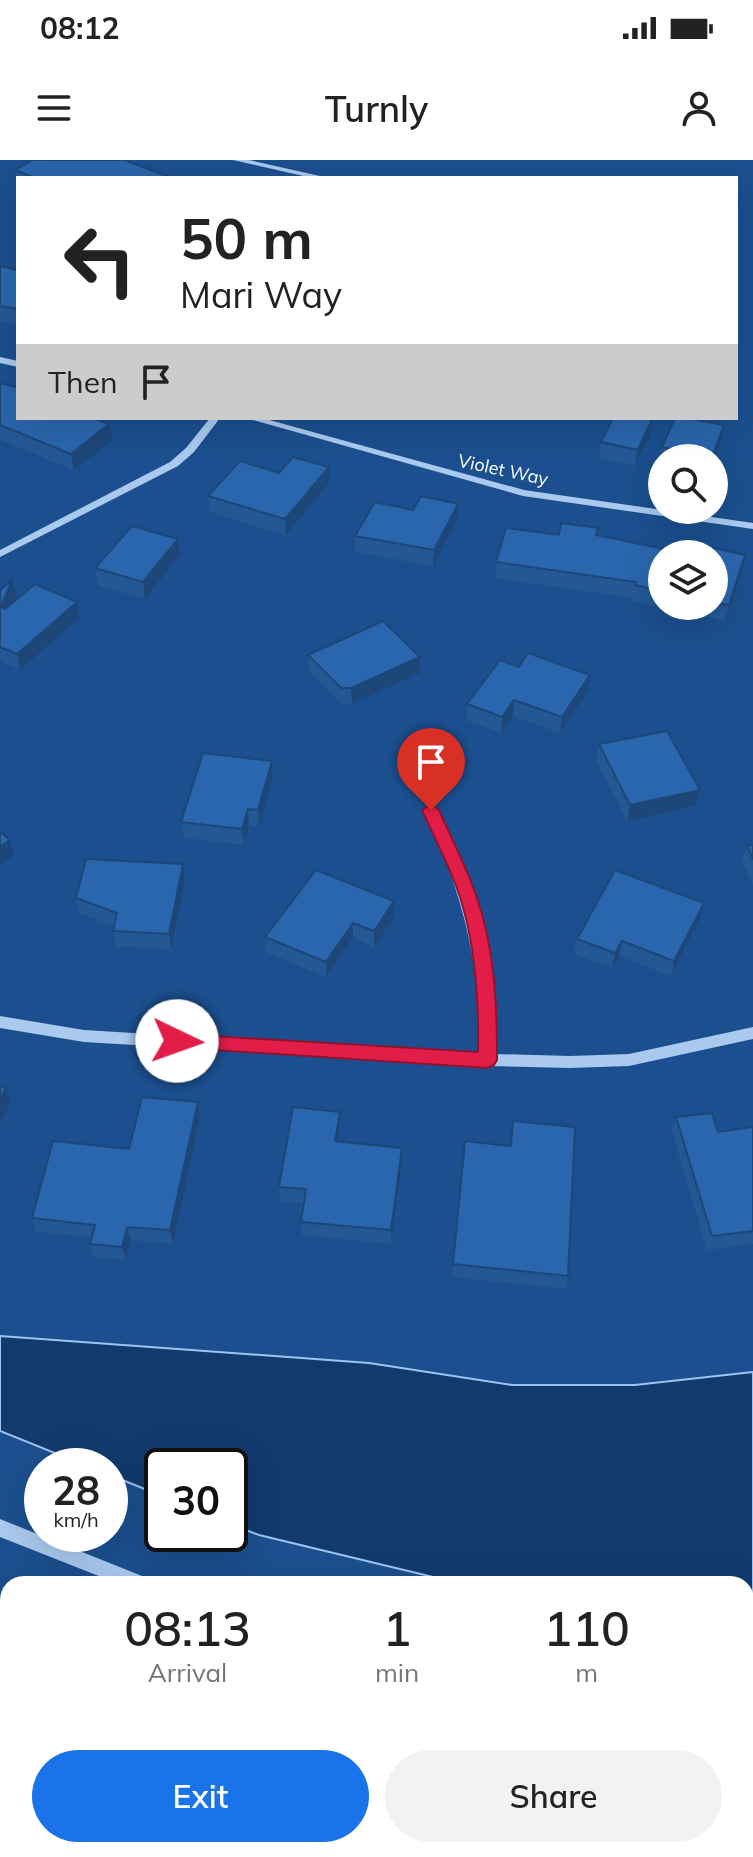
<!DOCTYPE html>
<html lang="en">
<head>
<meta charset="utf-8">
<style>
	:root { --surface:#fff; --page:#f2f2f2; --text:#222; --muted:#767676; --accent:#1a73e8 }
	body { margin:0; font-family:Mulish,sans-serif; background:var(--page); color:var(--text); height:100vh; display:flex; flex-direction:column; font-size:30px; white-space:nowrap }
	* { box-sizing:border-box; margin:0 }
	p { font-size:26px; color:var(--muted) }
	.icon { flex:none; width:44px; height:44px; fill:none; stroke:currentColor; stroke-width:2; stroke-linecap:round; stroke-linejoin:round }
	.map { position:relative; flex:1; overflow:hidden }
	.details { position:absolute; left:0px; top:1416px; width:754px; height:282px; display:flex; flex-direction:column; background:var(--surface); border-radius:24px 24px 0 0; box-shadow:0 8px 32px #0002 }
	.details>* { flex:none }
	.top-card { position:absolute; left:16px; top:16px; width:722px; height:244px; border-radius:0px; box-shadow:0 8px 32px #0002; background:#fff; color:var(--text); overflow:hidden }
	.tools { position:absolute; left:648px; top:284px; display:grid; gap:16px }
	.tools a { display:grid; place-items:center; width:80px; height:80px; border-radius:50%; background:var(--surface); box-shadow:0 8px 32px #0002; font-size:40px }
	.speed { position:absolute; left:24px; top:1288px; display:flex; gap:16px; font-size:40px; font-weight:700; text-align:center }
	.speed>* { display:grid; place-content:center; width:104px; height:104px; border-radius:50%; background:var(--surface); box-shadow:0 8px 32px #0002; line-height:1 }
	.speed small { font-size:20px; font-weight:400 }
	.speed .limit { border:4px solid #111; border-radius:12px; background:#fff; color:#111 }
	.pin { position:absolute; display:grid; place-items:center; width:68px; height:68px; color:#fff; margin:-82px -34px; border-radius:50% 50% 50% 0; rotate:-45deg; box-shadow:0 0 8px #0007 }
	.pin .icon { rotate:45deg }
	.me { position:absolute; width:88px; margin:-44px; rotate:93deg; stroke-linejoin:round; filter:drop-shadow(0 0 6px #0008) }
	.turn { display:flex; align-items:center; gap:28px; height:168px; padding:0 32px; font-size:36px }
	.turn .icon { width:104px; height:104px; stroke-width:2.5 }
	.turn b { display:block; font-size:56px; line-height:68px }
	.then { display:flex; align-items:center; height:76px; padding:0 32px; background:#0003; gap:16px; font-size:30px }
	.eta { display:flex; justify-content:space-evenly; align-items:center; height:136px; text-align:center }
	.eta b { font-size:48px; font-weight:600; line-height:56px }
	.action { display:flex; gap:16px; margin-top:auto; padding:16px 32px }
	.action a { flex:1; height:92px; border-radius:48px; background:var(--accent); color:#fff; font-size:32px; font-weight:600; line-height:92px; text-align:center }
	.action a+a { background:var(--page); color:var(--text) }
	.status { display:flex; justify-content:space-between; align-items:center; height:56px; padding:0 40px; background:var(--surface); direction:ltr }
	.status svg { height:22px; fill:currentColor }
	header { display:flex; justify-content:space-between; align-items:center; height:104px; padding:0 32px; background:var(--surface); font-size:36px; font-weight:600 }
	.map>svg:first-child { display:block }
	.water { fill:#123a6d; stroke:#9cc4f0; stroke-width:2 }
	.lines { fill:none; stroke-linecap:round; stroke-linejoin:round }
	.minor { fill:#a9c9ee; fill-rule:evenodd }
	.wall { fill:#245895 }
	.shaded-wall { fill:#1d4779 }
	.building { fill:#2a66ad; stroke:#1d4779; stroke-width:2 }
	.route { fill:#e11d48; stroke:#92132f; stroke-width:2 }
	.labels { text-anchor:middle; stroke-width:8; stroke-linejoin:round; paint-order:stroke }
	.far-street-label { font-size:18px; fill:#fff; stroke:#1b4f8f }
</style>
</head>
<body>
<div class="status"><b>08:12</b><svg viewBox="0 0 49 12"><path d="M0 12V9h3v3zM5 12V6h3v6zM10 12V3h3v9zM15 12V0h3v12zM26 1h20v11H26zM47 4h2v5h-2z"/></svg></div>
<header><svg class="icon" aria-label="menu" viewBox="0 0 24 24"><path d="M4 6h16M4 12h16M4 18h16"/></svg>Turnly<svg class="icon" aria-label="person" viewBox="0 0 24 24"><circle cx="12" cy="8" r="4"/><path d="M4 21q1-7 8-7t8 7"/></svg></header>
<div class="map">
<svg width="753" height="1697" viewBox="0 0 753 1697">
	<rect width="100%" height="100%" fill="#1b4f8f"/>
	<path class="water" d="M0,1176L369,1203L512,1225H635L753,1212V1488L746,1487V1424H462L259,1375L230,1364V1306H162V1336L110,1315V1306H87L0,1271Z"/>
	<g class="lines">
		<g class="minor">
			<path d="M233,0H249L329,18H312Z"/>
			<path d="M0,197L18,201V207L0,203Z"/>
			<path d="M210,258H220L194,292L178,306L0,397V390L170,302L186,288Z"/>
			<path d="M246,258H262L524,330L753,363V369L523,336Z"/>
			<path d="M431,645C441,650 445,666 449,676C481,747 494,818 494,894L570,896L629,894L753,867V879L629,906L570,908L487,906L84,882L0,868V856L84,870L480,894C480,798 463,737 425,650Z"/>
			<path d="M0,1359L147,1418L150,1424H119L0,1377Z"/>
			<path d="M0,1445L8,1448V1467L0,1464Z"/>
			<path d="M746,1654L753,1657V1677L746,1674Z"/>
			<path d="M567,1690H601L604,1697H570Z"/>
		</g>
	</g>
	<g class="wall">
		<path d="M15,10L172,18H18V25Z"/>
		<path d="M0,106L18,110V165L0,161Z"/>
		<path d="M0,223L112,281L74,310L0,280Z"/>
		<path d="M650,275L635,306L599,298L601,282Z"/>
		<path d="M721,282L714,301V298H662V304L660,303L662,287Z"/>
		<path d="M329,307V323L286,376L210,352L208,336L279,313Z"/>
		<path d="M458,344L457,360L433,406L355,392V376L413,350Z"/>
		<path d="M559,375H597L662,394V446H714V394L745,395L742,411L725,461L632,441L633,438L495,418L496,402Z"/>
		<path d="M178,379L180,395L145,439L98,425L95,408Z"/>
		<path d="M12,420L16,436L13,442L80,458L20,510L0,501V430Z"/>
		<path d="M308,495L420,513L352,544H342L309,511Z"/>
		<path d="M588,531L560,573L513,556L501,573L466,560L467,544Z"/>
		<path d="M599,584L696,646L627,661L596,600Z"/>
		<path d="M272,601L273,617L259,666L249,665L244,685L184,678L181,662Z"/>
		<path d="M747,685H753V726L742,701Z"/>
		<path d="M185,720L171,790L116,786L113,771L114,766L79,753L76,738Z"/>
		<path d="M704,743L700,758L671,816L619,796L612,808L574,794L577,779Z"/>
		<path d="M394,757L374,787L353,778L326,817L266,792L265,777Z"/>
		<path d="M198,942L200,957L173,1084L131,1080L126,1100L94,1097L90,1084L92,1077L36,1072L32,1058Z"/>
		<path d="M340,952V966L338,982L402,988V1002L391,1084L302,1075L301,1062L304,1043L281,1041L279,1027Z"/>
		<path d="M676,957L718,972L753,967V1084L707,1090L672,971Z"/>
		<path d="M513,961L568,1116L565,1129L452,1117L465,981L511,985Z"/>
	</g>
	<g class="shaded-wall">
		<path d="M652,259L650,275L635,306L638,290Z"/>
		<path d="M109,264L112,281L74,310L71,294Z"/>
		<path d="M724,265L721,282L714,301V298H712Z"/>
		<path d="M329,307V323L286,376L285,359Z"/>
		<path d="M458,344L457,360L433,406L434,390Z"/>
		<path d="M178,379L180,395L145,439L143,422Z"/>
		<path d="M745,395L742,411L725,461L729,445Z"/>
		<path d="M12,420L16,436L5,464L1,447Z"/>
		<path d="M77,442L80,458L20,510L17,494Z"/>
		<path d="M420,497V513L352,544L351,528Z"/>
		<path d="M590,515L588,531L560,573L562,557Z"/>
		<path d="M514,540L513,556L501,573L502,557Z"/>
		<path d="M272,601L273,617L259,666L258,650Z"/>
		<path d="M700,630L696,646L627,661L630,645Z"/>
		<path d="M248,649L249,665L244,685L242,669Z"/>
		<path d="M10,680L14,696L0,705V687Z"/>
		<path d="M183,704L185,720L171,790L169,774Z"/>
		<path d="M394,741V757L374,787V771Z"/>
		<path d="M704,743L700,758L671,816L674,801Z"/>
		<path d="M353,763V778L326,817V802Z"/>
		<path d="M622,781L619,796L612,808L615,793Z"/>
		<path d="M6,927L11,942L0,964V940Z"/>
		<path d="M198,942L200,957L173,1084L170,1070Z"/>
		<path d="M340,952V966L336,996L335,981Z"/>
		<path d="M402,988V1002L391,1084V1070Z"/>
		<path d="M127,1067L131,1080L126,1100L122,1087Z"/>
	</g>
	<g class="building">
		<path d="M33,0H124L172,18H35L15,10Z"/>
		<path d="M0,106L18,110V149L0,146Z"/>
		<path d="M0,223L18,228V258H93L109,264L71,294L0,265Z"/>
		<path d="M613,258H646L652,259L638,290L601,282Z"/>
		<path d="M675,258H687L724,265L712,297L662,287Z"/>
		<path d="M293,297L329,307L285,359L208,336L240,301L279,313Z"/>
		<path d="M421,336L458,344L434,390L355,376L375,342L413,350Z"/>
		<path d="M561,363L598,368L596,375L689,394H662V431L635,425L636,422L496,402L506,368L559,375Z"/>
		<path d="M132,366L178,379L143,422L95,408Z"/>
		<path d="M705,386L745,395L729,445L714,442V394H702Z"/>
		<path d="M12,420L1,447L5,449L35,424L77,442L17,494L0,487V430Z"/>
		<path d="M383,461L420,497L351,528H341L308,495Z"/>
		<path d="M528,493L590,515L562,557L514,540L502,557L467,544L500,500L519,507Z"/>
		<path d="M667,571L700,630L630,645L599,584Z"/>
		<path d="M203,593L272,601L258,650L248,649L242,669L181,662Z"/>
		<path d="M0,672L10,680L0,687Z"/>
		<path d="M747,685H753V700Z"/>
		<path d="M86,699L183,704L169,774L113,771L117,753L76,738Z"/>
		<path d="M316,710L394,741L374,771L353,763L326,802L265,777Z"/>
		<path d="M615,710L704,743L674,801L622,781L615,793L577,779Z"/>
		<path d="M0,926L6,927L0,940Z"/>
		<path d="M142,937L198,942L170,1070L127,1067L122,1087L90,1084L95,1065L32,1058L53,981L129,989Z"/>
		<path d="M293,947L340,952L335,981L402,988L391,1070L301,1062L306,1029L279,1027Z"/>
		<path d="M712,953L718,972L753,967V1071L712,1076L676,957Z"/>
		<path d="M513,961L575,967L568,1116L453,1104L465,981L511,986Z"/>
	</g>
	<path class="route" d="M431,644L439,650C451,678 466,706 476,735C495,788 497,845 497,900L494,905L487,908L171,887L168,881L171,876L177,874L478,892C479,840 476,787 460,737C450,707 435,679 422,650Z"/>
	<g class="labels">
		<g class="far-street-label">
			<text transform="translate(503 310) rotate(12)" y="6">Violet Way</text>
		</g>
	</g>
</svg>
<div class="tools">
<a><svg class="icon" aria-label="search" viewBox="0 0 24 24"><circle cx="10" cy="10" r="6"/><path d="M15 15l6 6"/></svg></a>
<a><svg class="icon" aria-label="layers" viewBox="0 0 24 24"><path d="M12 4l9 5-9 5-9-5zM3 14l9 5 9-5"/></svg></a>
</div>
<div class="speed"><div>28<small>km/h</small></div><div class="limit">30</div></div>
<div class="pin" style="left:431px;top:650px;background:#d93025"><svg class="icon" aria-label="arrive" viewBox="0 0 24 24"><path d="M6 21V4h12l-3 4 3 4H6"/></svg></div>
<svg class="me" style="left:177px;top:881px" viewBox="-20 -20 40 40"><circle r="19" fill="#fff"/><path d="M0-13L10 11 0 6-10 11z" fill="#e11d48"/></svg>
<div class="top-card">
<div class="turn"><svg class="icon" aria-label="left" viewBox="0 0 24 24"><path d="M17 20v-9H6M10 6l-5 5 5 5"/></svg><div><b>50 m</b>Mari Way</div></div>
<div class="then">Then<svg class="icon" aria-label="arrive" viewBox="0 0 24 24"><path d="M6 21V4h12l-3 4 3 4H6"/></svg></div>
</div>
<section class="details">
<div class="eta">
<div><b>08:13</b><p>Arrival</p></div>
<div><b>1</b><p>min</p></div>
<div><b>110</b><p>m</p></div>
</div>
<div class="action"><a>Exit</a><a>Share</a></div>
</section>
</div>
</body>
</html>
